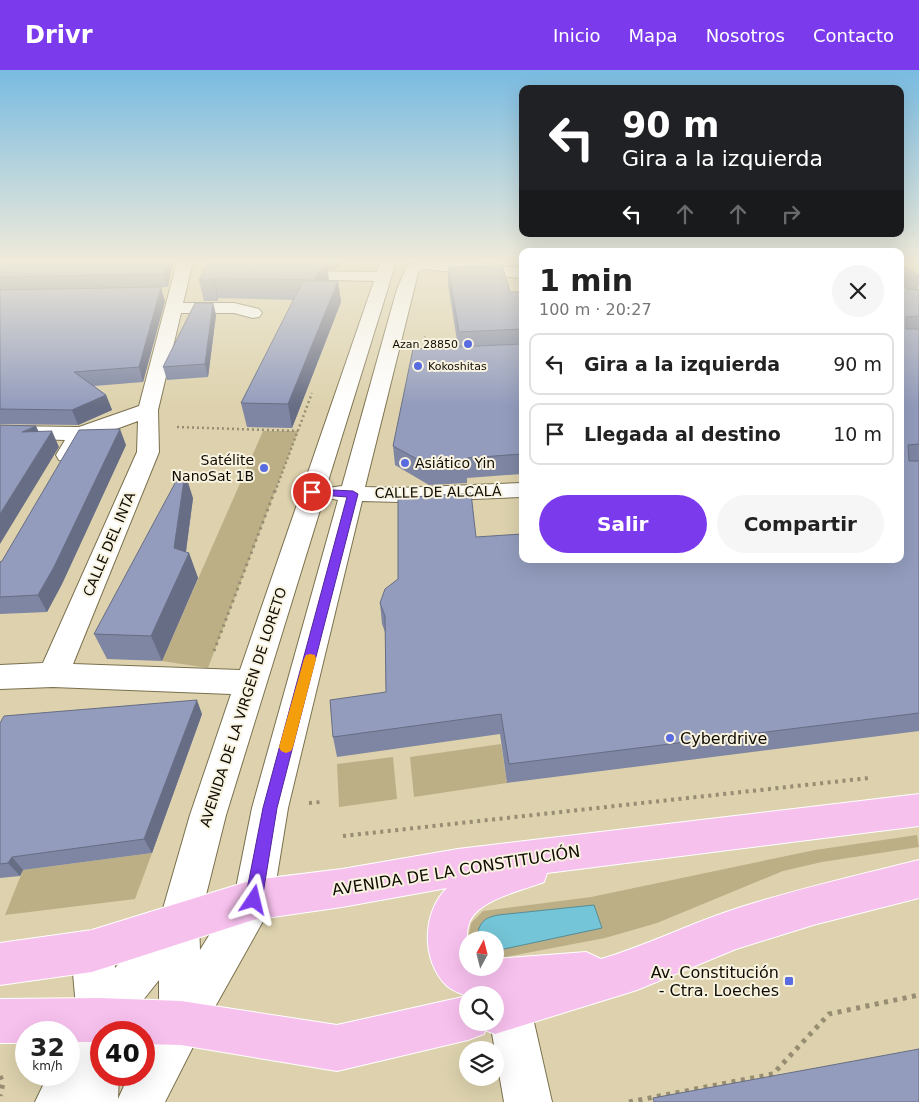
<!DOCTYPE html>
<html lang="es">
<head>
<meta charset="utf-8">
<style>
	:root { --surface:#fff; --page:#f6f6f6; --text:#222; --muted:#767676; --line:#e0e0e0; --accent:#7c3aed }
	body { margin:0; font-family:"DejaVu Sans",sans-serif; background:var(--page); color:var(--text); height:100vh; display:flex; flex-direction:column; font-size:19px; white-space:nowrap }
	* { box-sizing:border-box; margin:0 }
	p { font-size:16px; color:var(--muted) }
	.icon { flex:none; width:28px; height:28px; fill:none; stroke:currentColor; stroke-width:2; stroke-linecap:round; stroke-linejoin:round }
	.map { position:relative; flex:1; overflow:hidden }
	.sheet { position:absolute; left:519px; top:178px; width:385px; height:315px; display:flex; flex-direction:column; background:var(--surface); border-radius:10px; box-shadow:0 5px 20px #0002 }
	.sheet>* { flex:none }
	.guide { position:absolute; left:519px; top:15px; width:385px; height:152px; border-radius:10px; box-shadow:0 5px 20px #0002; background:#202124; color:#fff; overflow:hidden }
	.needle { width:32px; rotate:7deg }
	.fabs { position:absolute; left:459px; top:861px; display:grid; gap:10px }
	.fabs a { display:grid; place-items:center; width:45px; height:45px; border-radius:50%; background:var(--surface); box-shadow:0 5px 20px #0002; font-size:25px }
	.speed { position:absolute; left:15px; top:951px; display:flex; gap:10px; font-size:25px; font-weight:700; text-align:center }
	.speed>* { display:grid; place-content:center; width:65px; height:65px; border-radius:50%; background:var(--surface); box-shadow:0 5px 20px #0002; line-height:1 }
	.speed small { font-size:12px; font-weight:400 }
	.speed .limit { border:8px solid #d22; background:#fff; color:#111 }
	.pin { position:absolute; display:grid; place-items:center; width:42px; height:42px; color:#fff; margin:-21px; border:2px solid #fff; border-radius:50%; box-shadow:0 1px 5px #0007 }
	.me { position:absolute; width:55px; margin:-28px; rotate:10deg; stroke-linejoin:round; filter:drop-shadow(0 0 4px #0008) }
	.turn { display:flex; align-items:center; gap:18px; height:105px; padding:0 20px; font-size:22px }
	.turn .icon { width:65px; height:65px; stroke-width:2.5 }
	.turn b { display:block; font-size:35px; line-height:42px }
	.lanes { display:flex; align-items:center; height:48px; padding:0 20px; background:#0003; justify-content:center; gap:25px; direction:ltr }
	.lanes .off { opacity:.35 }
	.round { display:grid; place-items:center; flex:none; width:52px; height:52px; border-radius:26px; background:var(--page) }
	.headline { display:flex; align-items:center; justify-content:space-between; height:85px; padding:0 20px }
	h1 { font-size:30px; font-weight:600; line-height:38px }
	.action { display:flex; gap:10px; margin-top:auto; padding:10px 20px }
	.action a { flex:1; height:58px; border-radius:30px; background:var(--accent); color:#fff; font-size:20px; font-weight:600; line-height:58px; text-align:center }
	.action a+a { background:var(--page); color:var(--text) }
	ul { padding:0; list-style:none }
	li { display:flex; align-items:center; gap:15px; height:62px; margin:0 10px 8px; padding:0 10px; border:2px solid var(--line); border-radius:10px }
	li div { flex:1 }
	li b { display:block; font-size:19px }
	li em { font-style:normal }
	header { display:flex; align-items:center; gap:30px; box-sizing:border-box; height:70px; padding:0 25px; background:var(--accent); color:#fff }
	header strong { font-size:24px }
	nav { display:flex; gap:28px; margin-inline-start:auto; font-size:18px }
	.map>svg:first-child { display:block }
	.green { fill:#bcaf86 }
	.water { fill:#74c5d7; stroke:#568d97 }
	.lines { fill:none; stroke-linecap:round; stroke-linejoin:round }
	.minor-casing { stroke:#7a704e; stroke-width:2 }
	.major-casing { stroke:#fff; stroke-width:2 }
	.path-far4 { stroke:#968d72; stroke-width:2; stroke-dasharray:1 2.5; stroke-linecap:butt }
	.path-far3 { stroke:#968d72; stroke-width:2.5; stroke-dasharray:2 3; stroke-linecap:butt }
	.path-far2 { stroke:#968d72; stroke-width:3; stroke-dasharray:2.5 4; stroke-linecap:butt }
	.path-far1 { stroke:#968d72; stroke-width:4; stroke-dasharray:3 4.5; stroke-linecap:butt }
	.path { stroke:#968d72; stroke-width:5; stroke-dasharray:4 5.5; stroke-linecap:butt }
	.minor { fill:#fff; fill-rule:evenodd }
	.major { fill:#f7c1ee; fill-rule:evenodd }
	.wall { fill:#7e86a3 }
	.shaded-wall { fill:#676d84 }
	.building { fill:#939cbd; stroke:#676d84 }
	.route { fill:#7c3aed; stroke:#51269a }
	.slow { fill:#f59e0b }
	.poi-dot { fill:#596be1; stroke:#f8f3e0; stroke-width:2 }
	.labels { text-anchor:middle; stroke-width:4; stroke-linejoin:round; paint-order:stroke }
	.far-poi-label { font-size:11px; fill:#0f0b02; stroke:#f8f3e0; text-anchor:end }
	.poi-label { font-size:14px; fill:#0f0b02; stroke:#f8f3e0; text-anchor:end }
	.street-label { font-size:14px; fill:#0f0b02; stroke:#f8f3e0 }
	.near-poi-label { font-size:16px; fill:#0f0b02; stroke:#f8f3e0; text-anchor:start }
	.near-street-label { font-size:16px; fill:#0f0b02; stroke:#f8f3e0 }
</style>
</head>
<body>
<header>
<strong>Drivr</strong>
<nav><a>Inicio</a><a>Mapa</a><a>Nosotros</a><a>Contacto</a></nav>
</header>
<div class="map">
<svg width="919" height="1032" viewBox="0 0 919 1032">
	<rect width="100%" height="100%" fill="#ddd2ad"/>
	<g class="green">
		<path d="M263,361H298L208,598L162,591Z"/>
		<path d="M501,674L507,713L414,727L410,687Z"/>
		<path d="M393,687L397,729L339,737L337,694Z"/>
		<path d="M917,765L919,777L822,792L783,801L657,853L605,868L495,889V870H468L471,853L483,841L591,827L815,780Z"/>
		<path d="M152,783L135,829L5,845L23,800Z"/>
	</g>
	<path class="water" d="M594,835L602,858L495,881V870H479L477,868C479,853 483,848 498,845Z"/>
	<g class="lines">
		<g class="minor-casing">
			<g id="minor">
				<path d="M177,192H193L183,233H234L259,239L262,243L259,247L253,248L234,243H181L158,340L159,382L73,594L240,600L374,211L291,209L285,207L283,204L285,201L377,202L380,192H396L325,421L328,418L342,416L397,219L406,198C422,185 499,196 522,198V208L423,199L418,203L365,417L399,418L522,413V427L399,432L362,431L288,738L273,830L267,844L197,969L165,1032H35L48,1005H69V963L77,948L71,881L77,866L92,860L107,866L113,881L115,898L162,842L190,745L231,624L53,617L0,619V595L43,593L137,382L138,351L105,363L103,369L86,370L75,390L67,392L59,390L56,385L65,370L0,368V356L79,357L139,336ZM325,424L328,428L338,430L252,738L235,823L200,880L199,853L226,745ZM159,910V949L144,978V1005H129L118,1029L119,1005H101V962H120L121,958Z"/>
				<path d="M509,917L524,924L531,939L552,1032H504L490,952H495L494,924Z"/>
			</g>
		</g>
		<g class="major-casing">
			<path id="major" d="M919,724V756L547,803L544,812C523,820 479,830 470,851C464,864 468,884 468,898H495V889L586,882L601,889C648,875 691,853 738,838C797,819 858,805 919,790V828L813,855L736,879L637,920L495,964L485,960L484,964L468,970L337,1001L181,975L144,974V962H101V972H69V962H26V973H0V929L99,928L181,931L337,955L467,926C460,923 452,921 446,915C421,890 422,842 447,818L342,837L253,850L92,902L0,915V873L92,860L253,810L342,799L458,779ZM468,925H495V952H468Z"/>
		</g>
		<path class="path-far4" d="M423,281L425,265"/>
		<g class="path-far3">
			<path d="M177,357L298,361"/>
			<path d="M275,422L312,323"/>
		</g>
		<path class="path-far2" d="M214,581L275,420"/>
		<g class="path-far1">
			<path d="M309,733L321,732"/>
			<path d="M343,766L869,708"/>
		</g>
		<g class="path">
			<path d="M0,1006L3,1013L0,1026"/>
			<path d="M629,1032L773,1004L829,944L919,925"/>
		</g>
		<use href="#minor" class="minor"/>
		<use href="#major" class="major"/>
	</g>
	<g class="wall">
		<path d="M0,192H173L168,217L137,218L165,231L143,312L94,316L106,325L112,340L78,355L0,354Z"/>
		<path d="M209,192H342L337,199H327L329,211H338L341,232L292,358L247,357L241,333L293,230L218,228V231H204L199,210Z"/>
		<path d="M900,195L919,205V215L917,220H919V661L507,713L500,664L337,687L333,667L386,622L385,562L382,554L380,533L476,467L900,489Z"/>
		<path d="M448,197L510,222H522V404L467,408V413L429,415L395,395L393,376L458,277L448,214Z"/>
		<path d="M213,233L216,245L208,307L167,310L163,297Z"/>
		<path d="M126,375L62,514L47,542L0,544V492L2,491Z"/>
		<path d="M193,428L186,482L189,483L198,508L162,591L107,589L94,564Z"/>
		<path d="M202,644L152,783L23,800L20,806L0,808V653Z"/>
	</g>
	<g class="shaded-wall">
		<path d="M167,192H173L168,217L164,204Z"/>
		<path d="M327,192L329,212L316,231L314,210Z"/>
		<path d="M337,192H342L337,199Z"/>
		<path d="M214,208L218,228V231L213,210Z"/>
		<path d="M338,211L341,232L292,358L288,334Z"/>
		<path d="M161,217L165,231L143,312L139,297Z"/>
		<path d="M213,233L216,245L208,307L205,294Z"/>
		<path d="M106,325L112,340L78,355L72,340Z"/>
		<path d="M36,356L43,371L22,362Z"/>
		<path d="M120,359L126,375L62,514L47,542L38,525Z"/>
		<path d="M52,361L59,377L0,474V444Z"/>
		<path d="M185,403L193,428L184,495L189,483L198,508L162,591L151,566L174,478Z"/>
		<path d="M197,630L202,644L152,783L144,769Z"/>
		<path d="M12,787L23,800L20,806L8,793Z"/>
	</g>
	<g class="building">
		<path d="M0,192H167L164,204L0,207Z"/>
		<path d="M209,192H326L314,210L214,208L213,210H199Z"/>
		<path d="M900,195L919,205V207L906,206L905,217L907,219L919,220V246L906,247V259H919V374L908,375L909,391H919V643L509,694L501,644L333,667L330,630L386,622L385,546L380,533L385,519L398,509V428L471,423L476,467L522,464V489H900Z"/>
		<path d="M502,196L510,222H522V259L459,262L448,197Z"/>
		<path d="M303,211H338L288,334L241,333Z"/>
		<path d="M161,217L139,297L74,302L106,325L72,340L0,339V220Z"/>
		<path d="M195,233H213L205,294L163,297Z"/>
		<path d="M522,274V384L467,388V393L428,395L393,376L413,279Z"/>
		<path d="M0,355L36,356L22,362L52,361L0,444Z"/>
		<path d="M120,359L54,497L38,525L0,527V492L2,491L79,360Z"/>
		<path d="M181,402L185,403L174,478L189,483L151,566L94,564Z"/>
		<path d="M197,630L144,769L12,787L8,793L0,794V653L4,646Z"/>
		<path d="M919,979V1032H654L653,1028Z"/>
	</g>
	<linearGradient id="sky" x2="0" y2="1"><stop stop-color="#79bbe1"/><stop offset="0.57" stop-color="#f0ebda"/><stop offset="1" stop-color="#f0ebda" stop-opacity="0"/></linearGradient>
	<rect width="919" height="336" fill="url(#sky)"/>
	<path class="route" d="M312,419L353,421L358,424L277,738L262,830L259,836L254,838L248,836L245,830L263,738L347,427L309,424V420Z"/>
	<path class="slow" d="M310,584L315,585L316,589L293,677L291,681L286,683L281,681L279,677L304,589L306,585Z"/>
	<g class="poi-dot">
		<circle cx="468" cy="274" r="5"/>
		<circle cx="418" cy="296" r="5"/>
		<circle cx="405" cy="393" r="5"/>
		<circle cx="264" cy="398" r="5"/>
		<circle cx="670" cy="668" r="5"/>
		<rect x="784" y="906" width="10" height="10" rx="2.5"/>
	</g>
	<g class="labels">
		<g class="far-poi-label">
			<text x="458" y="278">Azan 28850</text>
			<text x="428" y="300" text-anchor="start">Kokoshitas</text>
		</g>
		<g class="poi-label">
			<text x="254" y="395">Satélite<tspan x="254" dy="16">NanoSat 1B</tspan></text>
			<text x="415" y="398" text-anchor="start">Asiático Yin</text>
		</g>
		<g class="street-label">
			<text transform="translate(438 422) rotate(-1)" y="5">CALLE DE ALCALÁ</text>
			<text transform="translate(109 474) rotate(-67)" y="5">CALLE DEL INTA</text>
			<text transform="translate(243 637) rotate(-72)" y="5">AVENIDA DE LA VIRGEN DE LORETO</text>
		</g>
		<g class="near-poi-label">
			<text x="680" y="674">Cyberdrive</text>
			<text x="779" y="908" text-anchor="end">Av. Constitución<tspan x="779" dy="18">- Ctra. Loeches</tspan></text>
		</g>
		<g class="near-street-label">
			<text transform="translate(456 800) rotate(-9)" y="6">AVENIDA DE LA CONSTITUCIÓN</text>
		</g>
	</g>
</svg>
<div class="fabs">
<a><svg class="needle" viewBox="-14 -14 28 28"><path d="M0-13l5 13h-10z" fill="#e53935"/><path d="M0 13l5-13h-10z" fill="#767676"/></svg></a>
<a><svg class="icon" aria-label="search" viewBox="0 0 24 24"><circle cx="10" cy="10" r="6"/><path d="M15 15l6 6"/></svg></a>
<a><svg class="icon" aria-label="layers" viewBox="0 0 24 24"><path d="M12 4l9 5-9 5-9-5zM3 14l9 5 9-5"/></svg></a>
</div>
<div class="speed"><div>32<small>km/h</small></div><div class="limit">40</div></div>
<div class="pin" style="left:312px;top:422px;background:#d93025"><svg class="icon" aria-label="arrive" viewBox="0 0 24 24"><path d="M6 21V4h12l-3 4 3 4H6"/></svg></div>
<svg class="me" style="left:254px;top:830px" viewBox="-20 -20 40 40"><path d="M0-17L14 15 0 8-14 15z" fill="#7c3aed" stroke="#fff" stroke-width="4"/></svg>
<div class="guide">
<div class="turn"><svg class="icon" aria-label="left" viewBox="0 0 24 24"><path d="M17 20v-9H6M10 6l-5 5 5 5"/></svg><div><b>90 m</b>Gira a la izquierda</div></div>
<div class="lanes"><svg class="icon" aria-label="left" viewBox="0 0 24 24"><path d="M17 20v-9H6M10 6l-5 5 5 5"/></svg><svg class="icon off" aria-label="ahead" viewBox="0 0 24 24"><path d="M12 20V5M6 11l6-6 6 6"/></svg><svg class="icon off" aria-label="ahead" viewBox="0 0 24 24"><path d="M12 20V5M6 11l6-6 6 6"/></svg><svg class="icon off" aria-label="right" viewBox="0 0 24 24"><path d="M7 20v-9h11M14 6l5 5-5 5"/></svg></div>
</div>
<section class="sheet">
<div class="headline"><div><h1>1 min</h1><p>100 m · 20:27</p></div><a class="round"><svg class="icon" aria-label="close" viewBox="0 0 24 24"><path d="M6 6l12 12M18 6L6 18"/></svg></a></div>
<ul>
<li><svg class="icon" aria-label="left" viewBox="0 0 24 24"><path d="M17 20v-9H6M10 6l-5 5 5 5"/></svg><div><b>Gira a la izquierda</b></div><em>90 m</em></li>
<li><svg class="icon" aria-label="arrive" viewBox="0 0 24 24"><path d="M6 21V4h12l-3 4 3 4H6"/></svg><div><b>Llegada al destino</b></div><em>10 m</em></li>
</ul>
<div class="action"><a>Salir</a><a>Compartir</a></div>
</section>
</div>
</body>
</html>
